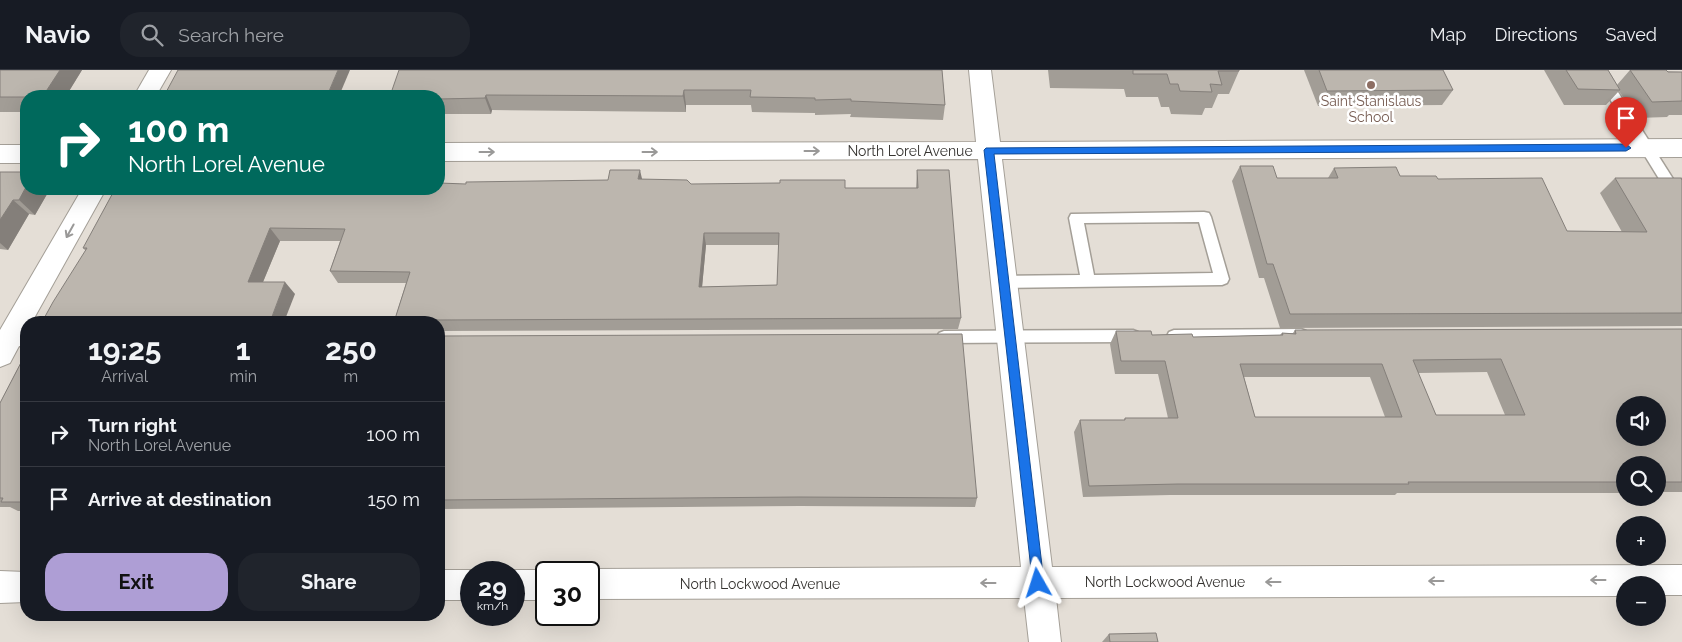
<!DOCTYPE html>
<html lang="en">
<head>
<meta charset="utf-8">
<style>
	:root { --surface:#171b24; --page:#20242c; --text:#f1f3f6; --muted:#9ea1a6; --line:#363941; --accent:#ae9ed5 }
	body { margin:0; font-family:Raleway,sans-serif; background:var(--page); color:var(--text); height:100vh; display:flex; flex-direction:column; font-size:19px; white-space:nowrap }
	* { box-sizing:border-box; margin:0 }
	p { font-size:16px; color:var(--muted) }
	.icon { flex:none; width:28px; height:28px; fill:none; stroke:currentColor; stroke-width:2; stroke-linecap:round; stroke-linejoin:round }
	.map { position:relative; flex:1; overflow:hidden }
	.details { position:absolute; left:20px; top:246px; width:425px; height:305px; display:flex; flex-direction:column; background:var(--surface); border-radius:20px; box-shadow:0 5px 20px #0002 }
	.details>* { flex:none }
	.top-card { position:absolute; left:20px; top:20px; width:425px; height:105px; border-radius:20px; box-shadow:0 5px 20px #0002; background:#00695c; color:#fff; overflow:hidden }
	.buttons { position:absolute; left:1616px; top:326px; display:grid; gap:10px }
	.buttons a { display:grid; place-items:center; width:50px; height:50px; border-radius:50%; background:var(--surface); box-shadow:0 5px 20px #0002; font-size:25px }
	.speed { position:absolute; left:460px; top:491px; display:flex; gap:10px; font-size:25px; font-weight:700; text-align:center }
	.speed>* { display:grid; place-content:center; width:65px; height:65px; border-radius:50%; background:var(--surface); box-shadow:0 5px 20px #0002; line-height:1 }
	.speed small { font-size:12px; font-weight:400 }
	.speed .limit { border:2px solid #111; border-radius:8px; background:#fff; color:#111 }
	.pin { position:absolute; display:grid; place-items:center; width:42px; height:42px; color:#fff; margin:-51px -21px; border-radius:50% 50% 50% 0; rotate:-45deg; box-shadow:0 0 5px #0007 }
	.pin .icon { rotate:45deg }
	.me { position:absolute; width:55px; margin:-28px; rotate:354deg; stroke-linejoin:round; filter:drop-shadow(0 0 4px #0008) }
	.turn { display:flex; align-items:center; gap:18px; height:105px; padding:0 25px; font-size:22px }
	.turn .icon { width:65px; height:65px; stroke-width:2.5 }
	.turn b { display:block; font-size:35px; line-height:42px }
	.eta { display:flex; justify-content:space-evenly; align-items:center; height:85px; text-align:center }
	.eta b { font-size:30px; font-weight:700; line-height:35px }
	.cta { display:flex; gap:10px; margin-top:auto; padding:10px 25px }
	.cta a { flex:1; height:58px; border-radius:20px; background:var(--accent); color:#111; font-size:20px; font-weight:700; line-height:58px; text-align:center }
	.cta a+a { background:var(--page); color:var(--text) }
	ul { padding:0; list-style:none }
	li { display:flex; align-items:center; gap:15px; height:65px; padding:0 25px; border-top:1px solid var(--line) }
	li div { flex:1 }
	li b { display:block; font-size:19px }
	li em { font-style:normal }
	header { display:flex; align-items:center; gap:30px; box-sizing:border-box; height:70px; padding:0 25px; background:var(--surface); border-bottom:1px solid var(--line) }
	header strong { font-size:24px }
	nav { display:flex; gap:28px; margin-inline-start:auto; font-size:18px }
	.search { width:350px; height:45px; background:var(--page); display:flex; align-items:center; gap:12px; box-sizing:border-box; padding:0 18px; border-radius:20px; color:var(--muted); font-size:19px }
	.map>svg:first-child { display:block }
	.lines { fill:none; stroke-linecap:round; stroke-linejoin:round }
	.service-casing { stroke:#a49f97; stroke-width:3 }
	.minor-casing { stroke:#a49f97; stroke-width:2 }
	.service { fill:#fff; fill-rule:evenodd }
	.minor { fill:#fff; fill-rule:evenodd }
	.wall { fill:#a29d96; fill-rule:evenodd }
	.shaded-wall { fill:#847f7a }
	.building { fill:#bcb6ae; stroke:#847f7a; fill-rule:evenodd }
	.oneway { stroke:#9a9998 }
	.route { fill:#1a73e8; stroke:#114b97 }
	.education-dot { fill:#8d6e63; stroke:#fff; stroke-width:2 }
	.labels { text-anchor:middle; stroke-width:5; stroke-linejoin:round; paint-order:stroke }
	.education-label { font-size:14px; fill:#785e54; stroke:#fff }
	.street-label { font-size:14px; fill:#353330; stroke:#fff }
</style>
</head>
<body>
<header>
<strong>Navio</strong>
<div class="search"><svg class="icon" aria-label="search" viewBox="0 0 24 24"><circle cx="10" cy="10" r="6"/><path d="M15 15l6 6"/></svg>Search here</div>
<nav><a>Map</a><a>Directions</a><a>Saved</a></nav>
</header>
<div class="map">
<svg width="1682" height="572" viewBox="0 0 1682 572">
	<rect width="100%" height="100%" fill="#e4ded6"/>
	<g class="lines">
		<g class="service-casing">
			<g id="service">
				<path d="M1592,0H1604L1682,123V139L1677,138Z"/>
				<path d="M1204,142L1209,143L1211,147L1229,209L1227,213L1222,215L1004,218L999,216L997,212L999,208L1004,206L1080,205L1069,148L1071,144ZM1199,152L1213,203L1094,205L1084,153Z"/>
				<path d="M1301,259L1306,261L1308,265L1306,269L1301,271L1174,272L1169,270L1167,266L1169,262L1174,260Z"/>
				<path d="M1133,260L1138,262L1140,266L1138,270L1133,272L944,273L939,271L937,267L939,263L944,261Z"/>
				<rect x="0" y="264" width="26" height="12"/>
			</g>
		</g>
		<g class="minor-casing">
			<g id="minor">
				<path d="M149,0H171L156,26H134Z"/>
				<path d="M969,0H991L1000,72L1682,69V87L1002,89L1052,497L1682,495V525H1658V515H1625V526L1056,528L1061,572H1029L1024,528L589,529V502H579L589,499L1021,497L978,89L439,91V73L976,72Z"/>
				<rect x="0" y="75" width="26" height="18"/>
				<path d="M82,119H106L32,252H26V263L10,293L0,297V260Z"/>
				<path d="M439,500H471L478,502H471V530H439Z"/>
				<path d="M514,500H546L553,502H546V530H514V502H507Z"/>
				<path d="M0,501L26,502V532L0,533Z"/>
			</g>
		</g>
		<use href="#service" class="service"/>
		<use href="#minor" class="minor"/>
	</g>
	<g class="wall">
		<path d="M0,0H82L66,26H26V42H0Z"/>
		<path d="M942,0L945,35L943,50L850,47L851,44L815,45V43L752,42L751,35H686V42L492,40L491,44H439V26Z"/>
		<path d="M1048,0H1239V1L1229,24H1218L1212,38H1205L1202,45L1171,44L1169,37H1161L1158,27H1126L1124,19L1050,18Z"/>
		<path d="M1304,0H1443L1453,20L1442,35L1318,36Z"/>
		<path d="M1544,0H1608L1617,15L1630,0L1682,2V45H1669L1667,47L1637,48L1619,21L1606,35H1564Z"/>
		<path d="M1240,96L1277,108H1328L1334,98L1400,106L1438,109L1567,161L1622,162L1600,123L1615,108H1681L1682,107V256L1280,258L1264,208H1259L1232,111Z"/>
		<path d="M917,100L961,248L958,259L439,261V252H394L406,213H338L330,201L340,171H280L263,212L295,224L86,181L83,178L466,114L642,109L691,114L845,118H916ZM706,175H779L777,215L702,217Z"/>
		<path d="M0,102L26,119H50L35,145L29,144L8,180L0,179Z"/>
		<path d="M1682,259V422H1658V395H1625V423H1397L1395,425H1170L1083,427L1074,362L1080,350H1124L1125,348H1168L1158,304H1115L1110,274L1116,261L1152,265L1193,267L1280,265L1282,263H1293L1295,260ZM1487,302L1505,345H1436L1418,303ZM1244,307H1370L1385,347H1255Z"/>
		<path d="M439,266L977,428L975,437L800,436L439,439Z"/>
		<path d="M26,283V441H18L10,437H0V333Z"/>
		<path d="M1109,564L1158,572H1102Z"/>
	</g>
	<g class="shaded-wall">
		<path d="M60,0H82L66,26H43Z"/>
		<path d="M338,0H350L339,26H327Z"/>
		<path d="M684,20L686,35V42L683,26Z"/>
		<path d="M486,25L492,40L491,44L485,28Z"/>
		<path d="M640,100L643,113L638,109Z"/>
		<path d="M26,117V119H50L35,145L19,130Z"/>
		<path d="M13,130L29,144L8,180L0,173V150Z"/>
		<path d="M270,158L280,171L258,224L248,212Z"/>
		<path d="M704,163L706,175L701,228L699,217Z"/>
		<path d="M285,212L295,224L284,252H270Z"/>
	</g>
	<g class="building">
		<path d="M0,0H60L43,26H26V27H0Z"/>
		<path d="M178,0H338L327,26H164Z"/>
		<path d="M399,0H942L945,35L851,31V29L815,30V28L750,27L751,20H684L683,26L486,25L485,28L439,29V26H390Z"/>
		<path d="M1133,0H1239V1H1218L1222,15L1210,14L1212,22L1180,21L1178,14H1170L1167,4H1133Z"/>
		<path d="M1319,0H1443L1453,20L1327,21Z"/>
		<path d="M1566,0H1608L1620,20L1578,19Z"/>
		<path d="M1630,0H1666L1668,2H1682V31L1652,32Z"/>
		<path d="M1240,96H1273L1277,108H1338L1334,98L1396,97L1400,106H1436L1438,109L1542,108L1567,161L1647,162L1615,108H1681L1682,110V243L1290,244L1273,194H1267Z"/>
		<path d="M610,100H640L638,109L687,110L691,114L780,113V110H845V118H918L917,100H949L961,248L432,250L430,252H394L410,202L330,201L345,159L270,158L248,212H285L270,252H42L53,232L87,178H83L115,119H439V113L466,114V112L608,110ZM704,163H779L777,215L699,217Z"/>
		<path d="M0,102H26V117L19,130H13L0,150Z"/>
		<path d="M1682,259V412H1658V395H1625V412H1408L1409,414H1178L1089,416L1080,350H1125V348H1178L1165,291H1121L1116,261H1151L1152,265L1192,264L1193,267L1283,265L1282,263L1296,264L1295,260ZM1501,289L1525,345H1436L1413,290ZM1240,294H1382L1402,347H1255ZM1625,335H1658V368H1625Z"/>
		<path d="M962,264L977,428L799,427L439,430V266Z"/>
		<path d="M26,283V432H1L3,428H0V333Z"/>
		<path d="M1156,563L1158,572H1110L1109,564Z"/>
	</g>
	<defs><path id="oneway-shaft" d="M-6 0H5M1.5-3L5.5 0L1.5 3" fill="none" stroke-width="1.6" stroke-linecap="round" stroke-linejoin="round" transform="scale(1.25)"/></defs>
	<g class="oneway">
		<use href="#oneway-shaft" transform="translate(812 81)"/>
		<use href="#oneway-shaft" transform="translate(487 82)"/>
		<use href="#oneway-shaft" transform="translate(650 82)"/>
		<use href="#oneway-shaft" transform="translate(70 161) rotate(119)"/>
		<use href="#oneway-shaft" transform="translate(1598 510) rotate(180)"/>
		<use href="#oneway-shaft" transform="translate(1436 511) rotate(180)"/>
		<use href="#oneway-shaft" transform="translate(1273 512) rotate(180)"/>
		<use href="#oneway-shaft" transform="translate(988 513) rotate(180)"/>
	</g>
	<path class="route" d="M1626,74L1631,78L1626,81L994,84L1044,513L1042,517L1038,519L1033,517L984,80L986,78Z"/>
	<circle class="education-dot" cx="1371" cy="15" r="5"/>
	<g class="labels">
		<g class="education-label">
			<text x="1371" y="36">Saint Stanislaus<tspan x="1371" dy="16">School</tspan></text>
		</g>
		<g class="street-label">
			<text x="910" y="86">North Lorel Avenue</text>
			<text x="1165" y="517">North Lockwood Avenue</text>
			<text x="760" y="519">North Lockwood Avenue</text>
		</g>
	</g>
</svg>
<div class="buttons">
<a><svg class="icon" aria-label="sound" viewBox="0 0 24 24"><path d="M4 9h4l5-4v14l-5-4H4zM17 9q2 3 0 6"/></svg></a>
<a><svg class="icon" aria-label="search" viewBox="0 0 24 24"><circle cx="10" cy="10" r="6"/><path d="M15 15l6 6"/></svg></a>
<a>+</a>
<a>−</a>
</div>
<div class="speed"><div>29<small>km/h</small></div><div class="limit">30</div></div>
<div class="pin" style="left:1626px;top:78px;background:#d93025"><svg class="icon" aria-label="arrive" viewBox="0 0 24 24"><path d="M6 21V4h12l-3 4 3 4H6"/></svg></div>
<svg class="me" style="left:1038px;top:513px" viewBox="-20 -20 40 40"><path d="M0-17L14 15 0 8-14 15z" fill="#1a73e8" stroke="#fff" stroke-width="4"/></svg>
<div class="top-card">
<div class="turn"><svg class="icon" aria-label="right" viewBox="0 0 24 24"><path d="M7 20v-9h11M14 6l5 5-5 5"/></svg><div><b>100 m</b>North Lorel Avenue</div></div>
</div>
<section class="details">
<div class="eta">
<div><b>19:25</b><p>Arrival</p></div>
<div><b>1</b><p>min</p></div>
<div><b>250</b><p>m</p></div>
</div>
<ul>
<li><svg class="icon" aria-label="right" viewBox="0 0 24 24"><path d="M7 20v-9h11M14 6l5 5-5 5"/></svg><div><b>Turn right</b><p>North Lorel Avenue</p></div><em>100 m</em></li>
<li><svg class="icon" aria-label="arrive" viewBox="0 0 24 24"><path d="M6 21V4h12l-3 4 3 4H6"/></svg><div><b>Arrive at destination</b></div><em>150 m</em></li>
</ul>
<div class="cta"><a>Exit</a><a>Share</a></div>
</section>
</div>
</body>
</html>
